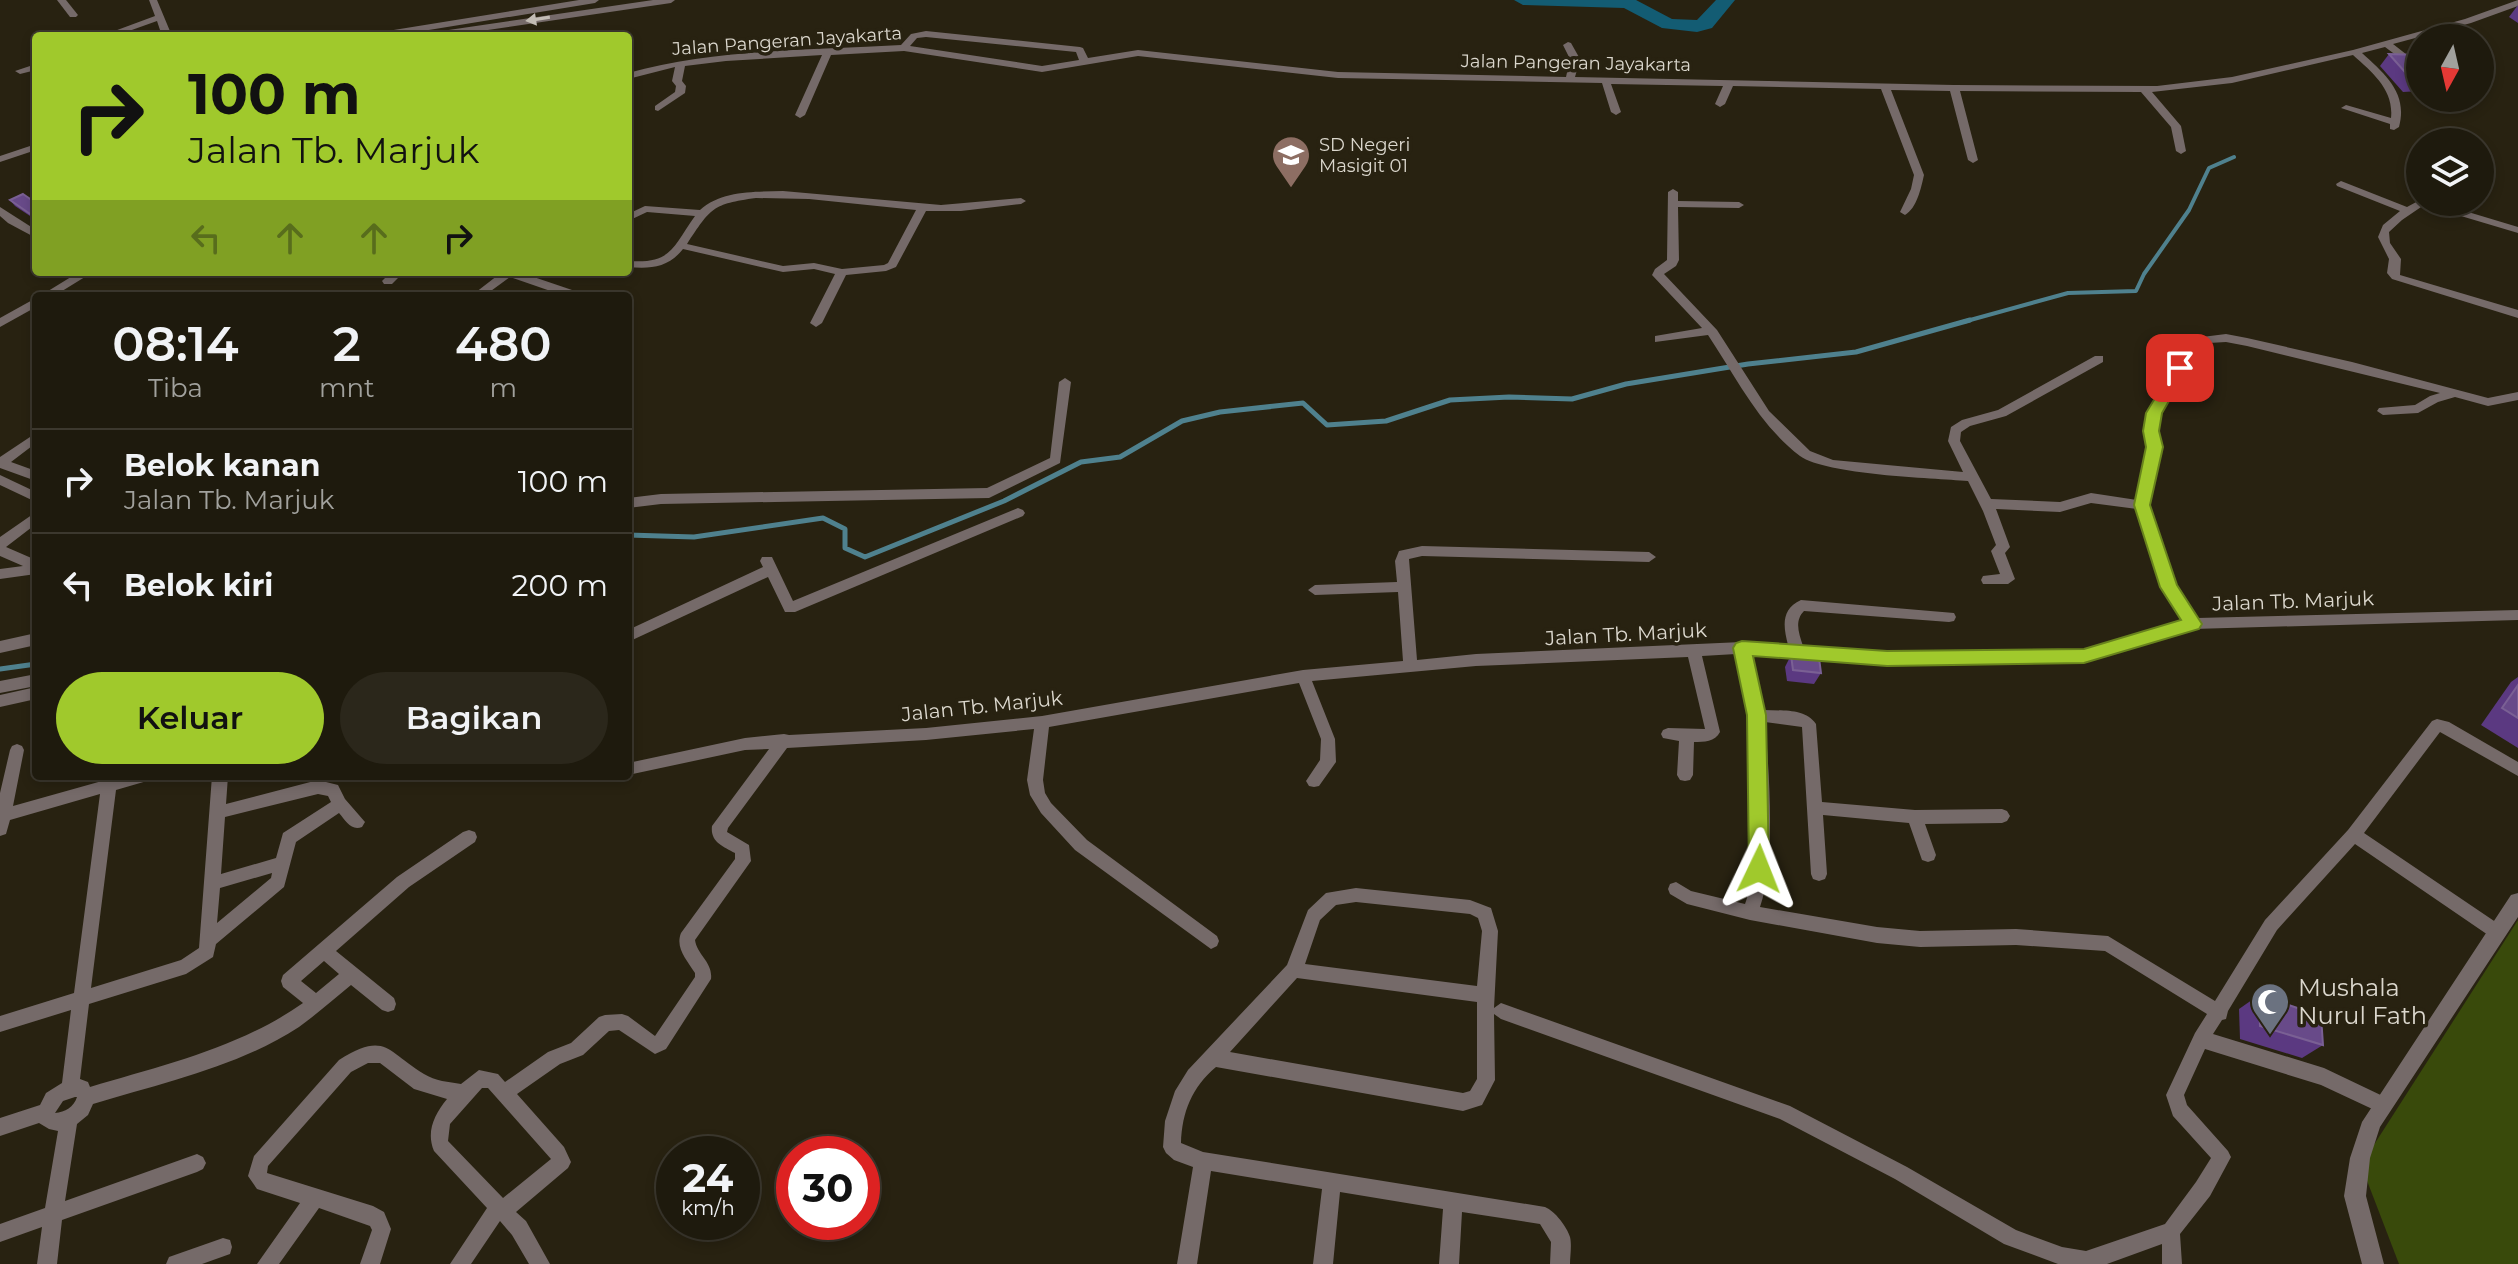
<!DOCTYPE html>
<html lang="id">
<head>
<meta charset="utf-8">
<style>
	:root { --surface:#1e1a0d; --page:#2b271b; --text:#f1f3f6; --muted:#a1a19d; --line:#3c382e; --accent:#a0c92c }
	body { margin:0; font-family:Montserrat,sans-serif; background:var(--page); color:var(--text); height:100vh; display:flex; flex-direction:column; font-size:30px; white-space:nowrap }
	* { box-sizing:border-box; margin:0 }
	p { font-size:26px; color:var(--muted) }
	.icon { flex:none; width:44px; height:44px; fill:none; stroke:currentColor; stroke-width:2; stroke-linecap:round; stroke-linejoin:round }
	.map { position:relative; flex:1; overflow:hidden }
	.side { position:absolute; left:32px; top:292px; width:600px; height:488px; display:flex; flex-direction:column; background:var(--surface); border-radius:8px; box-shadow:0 4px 12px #0003,0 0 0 2px var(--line) }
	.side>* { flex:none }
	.hud { position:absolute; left:32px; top:32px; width:600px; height:244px; border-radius:8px; box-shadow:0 4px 12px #0003,0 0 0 2px var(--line); background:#a0c92c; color:#111; overflow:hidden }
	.needle { width:52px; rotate:188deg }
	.controls { position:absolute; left:2406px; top:24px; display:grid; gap:16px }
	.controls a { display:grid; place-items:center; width:88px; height:88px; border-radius:50%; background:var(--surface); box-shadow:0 4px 12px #0003,0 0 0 2px var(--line); font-size:40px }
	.speed { position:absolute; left:656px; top:1136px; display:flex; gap:16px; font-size:40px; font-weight:700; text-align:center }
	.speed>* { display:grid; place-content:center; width:104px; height:104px; border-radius:50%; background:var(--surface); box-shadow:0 4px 12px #0003,0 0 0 2px var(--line); line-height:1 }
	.speed small { font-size:20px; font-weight:400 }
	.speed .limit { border:12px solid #d22; background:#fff; color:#111 }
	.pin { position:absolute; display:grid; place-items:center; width:68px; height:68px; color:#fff; margin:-34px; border-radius:16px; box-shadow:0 4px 12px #0006 }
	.me { position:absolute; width:88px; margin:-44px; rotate:2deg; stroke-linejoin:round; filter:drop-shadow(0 0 6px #0008) }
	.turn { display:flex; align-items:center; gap:28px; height:168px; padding:0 24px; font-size:36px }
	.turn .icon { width:104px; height:104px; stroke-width:2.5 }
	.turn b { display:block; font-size:56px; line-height:68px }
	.lanes { display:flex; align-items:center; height:76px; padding:0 24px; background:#0003; justify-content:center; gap:40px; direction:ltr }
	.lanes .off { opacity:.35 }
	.eta { display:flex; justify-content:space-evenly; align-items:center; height:136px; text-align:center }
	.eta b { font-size:48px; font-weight:600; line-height:56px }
	.cta { display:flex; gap:16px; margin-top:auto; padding:16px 24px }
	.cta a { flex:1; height:92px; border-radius:48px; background:var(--accent); color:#111; font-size:32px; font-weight:600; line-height:92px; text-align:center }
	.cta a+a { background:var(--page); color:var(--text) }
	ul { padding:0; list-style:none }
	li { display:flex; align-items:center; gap:24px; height:104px; padding:0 24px; border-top:2px solid var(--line) }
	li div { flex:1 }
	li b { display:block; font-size:30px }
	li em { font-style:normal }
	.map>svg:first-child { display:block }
	.green { fill:#394a0b }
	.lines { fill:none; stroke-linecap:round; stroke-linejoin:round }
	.stream-far1 { stroke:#4f818e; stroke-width:4 }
	.stream { stroke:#4f818e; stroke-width:5 }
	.river { fill:#135c73; fill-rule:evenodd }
	.minor { fill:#756a69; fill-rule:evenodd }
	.tertiary { fill:#756a69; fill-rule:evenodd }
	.wall { fill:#5b3981 }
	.building { fill:#684a89; stroke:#7a6094; stroke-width:2 }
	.oneway { fill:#c2bcb4 }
	.route { fill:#a0c92c; stroke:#68831d; stroke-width:2 }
	.labels { text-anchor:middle; stroke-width:7; stroke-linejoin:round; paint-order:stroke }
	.far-street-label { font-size:18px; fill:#dbd7cd; stroke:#282211 }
	.far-poi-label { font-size:18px; fill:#dbd7cd; stroke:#282211; text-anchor:start }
	.street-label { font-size:20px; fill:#dbd7cd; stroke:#282211 }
	.near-poi-label { font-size:24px; fill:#dbd7cd; stroke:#282211; text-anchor:start }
</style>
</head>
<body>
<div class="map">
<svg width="2518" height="1264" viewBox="0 0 2518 1264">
	<rect width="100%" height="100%" fill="#282211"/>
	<path class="green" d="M2518,920V1264H2399L2361,1165Z"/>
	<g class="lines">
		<path class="stream-far1" d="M1963,322L2068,293L2136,291L2144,274L2189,210L2209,168L2234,157"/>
		<g class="stream">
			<path d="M628,535L694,537L823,518L845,529V548L865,557L1004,501L1081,462L1120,457L1182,421L1220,412L1303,403L1327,425L1386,421L1450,400L1509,397L1572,399L1626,384L1748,364L1856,352L1970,320"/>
			<path d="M0,669L36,664"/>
		</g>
		<path class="river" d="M1514,0H1636L1672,19L1697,20L1716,0H1735L1712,28L1697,32L1662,28L1624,8L1523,5Z"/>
		<g class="minor">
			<path d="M57,0H66L78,15L76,17H70Z"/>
			<path d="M149,0H157L172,36H162L157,21L115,36H101L155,16Z"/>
			<path d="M579,0H599L595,3L392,36H370L375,33Z"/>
			<path d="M653,0H675L671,3L447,36H423L428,33Z"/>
			<path d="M2518,0V6L2471,23L2393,44L2420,65V73L2385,47L2362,53C2386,75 2408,93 2399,127L2394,130L2390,129V124L2341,108L2346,105L2391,118C2394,90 2373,73 2353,55L2232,83L2152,92L2181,126L2186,151L2181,154L2176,151L2171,127L2141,92L1960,91L1978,160L1973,163L1968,160L1950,91L1891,90L1924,175C1921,188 1917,208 1905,215L1900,212L1911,189L1914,175L1881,89L1733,86L1725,104L1720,107L1715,104L1723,86L1611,84L1621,112L1616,115L1611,112L1602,83L1338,78L1138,56L1042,72L904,51L831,55L805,115L800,118L795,115L822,55L726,61L685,66L682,81L686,86L685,93L658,111L655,110V106L675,92L676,86L672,81L675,67L628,79V73C716,49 810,50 901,45L911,34L926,31L1080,47L1083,48L1088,58L1138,50L1338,72L1566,77L1570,59L1563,45L1568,42L1571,43L1580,59L1575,77L1954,85L2157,86L2232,77L2353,50L2465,19ZM926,37L1076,52L1079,60L1042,66L910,46L917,38Z"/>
			<path d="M36,64V70L20,74L15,71Z"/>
			<path d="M36,144V150L0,162V156Z"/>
			<path d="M2341,181L2407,207L2420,200V202H2435L2518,227V233L2424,205L2402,220L2389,232L2390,243L2401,259L2400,275L2518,310V318L2392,279L2387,273L2389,259L2378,237L2383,225L2400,211L2337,186L2336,184Z"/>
			<path d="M1673,189L1678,192V201L1739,202L1744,205L1739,208L1678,207L1679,260L1676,266L1664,274L1717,330L1769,411L1810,451L1833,460L1963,472L1948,441L1951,427L1962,420L1998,410L2095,356H2103V362L2006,416L1970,426L1961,432L1960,441L1991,499L2060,502L2091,493L2137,500L2149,447L2145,431L2148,413L2176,365L2202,337L2226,334L2247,338L2352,362L2488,398L2518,392V400L2488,406L2455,397L2438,402L2418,413L2383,415L2377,411L2379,408L2415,405L2430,396L2440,393L2247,346L2226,342L2209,343L2185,370L2160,413L2157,431L2161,447L2148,505L2174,586L2197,618L2518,610V620L2193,629L2084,662L1887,665L1750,654L1763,710C1782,711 1805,708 1816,724L1822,802L1915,810L2002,809L2007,811L2010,816L2007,821L2002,823L1925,824L1936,855L1934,860L1928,862L1922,860L1909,823L1823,815L1827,874L1825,879L1819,881L1813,879L1811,874L1802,727L1765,722C1769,772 1776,861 1760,907L1877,927L1920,931L2016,929L2108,936L2215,1001L2265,920L2348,830L2432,721L2437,719L2449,722L2518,762V776L2440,732L2364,833L2503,927L2505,932L2503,937L2497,940L2491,937L2355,844L2277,930L2228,1011L2226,1019L2222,1020L2213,1034L2324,1068L2389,1099L2392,1105L2389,1111L2383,1114L2321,1085L2205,1049L2184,1095L2187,1105L2228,1151L2231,1157L2210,1196L2180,1234L2182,1264H2162V1244L2107,1264H2058L2004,1244L1895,1179L1780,1119L1501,1019L1494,1014L1495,1080L1482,1105L1463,1111L1216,1067C1192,1087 1182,1112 1181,1143L1203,1152L1545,1207C1555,1211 1567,1227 1570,1237C1572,1245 1570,1256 1570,1264H1550L1551,1242L1540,1224L1462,1212L1459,1264H1439L1443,1209L1340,1192L1333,1264H1313L1322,1189L1211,1171L1197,1264H1177L1193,1167L1174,1160L1166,1153L1163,1147L1165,1121L1175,1091L1188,1070L1287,965L1308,910L1326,893L1356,888L1470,900L1491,908L1498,931L1494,1008L1501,1003L1790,1106L1907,1167L2016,1230L2062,1247L2086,1251L2165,1224L2196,1182L2211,1158L2173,1116L2166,1095L2195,1033L2207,1014L2105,951L2016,945L1920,947L1877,943L1750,920L1687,904L1670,894L1668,889L1670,884L1676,882L1691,891L1745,904L1747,898C1760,817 1755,733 1736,654L1702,656L1720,732C1715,742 1704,742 1694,742L1693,775L1690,780L1685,781L1680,780L1677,775L1679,741L1663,738L1661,734L1663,730L1668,728L1705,729L1688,657L1476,666L1312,681L1335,739L1336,762L1319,786L1314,787L1309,786L1306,781L1320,760L1321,739L1299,683L1049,727L1043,780L1045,793L1051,803L1087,840L1217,936L1219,941L1217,946L1211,949L1075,850L1041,813L1030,795L1027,780L1034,729L926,740L787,748L728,828L727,832L749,845L751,861L695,940C697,955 713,962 711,979L666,1049L655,1054L619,1030L609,1031L583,1055L560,1064L517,1094L564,1147L571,1162L568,1168L516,1212L526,1221L550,1264H529L512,1235L500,1221L471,1264H450L487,1208L434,1151C426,1132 434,1115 447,1099L414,1089L380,1063H368L351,1072L268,1166L267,1173L373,1206L384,1212L391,1229L380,1264H360L372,1230L370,1226L319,1208L279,1264H257L300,1203L257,1189L248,1176L254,1156L339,1060C386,1031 386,1051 424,1074C435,1081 449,1082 461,1084L479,1070L498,1074L505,1082L548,1052L571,1043L599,1017L605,1015L622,1014L628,1016L655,1036L695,977V973C687,960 675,948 681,933L735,859V853C723,846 710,842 712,826L769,749L745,750L628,775V763L745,738L784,734L789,735L926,728L1042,716L1303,670L1403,661L1398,592L1315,595L1308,590L1315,585L1397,582L1395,561L1399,551L1422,546L1649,552L1656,557L1649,562L1422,556L1409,559L1417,660L1476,654L1742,642L1788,645C1783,626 1781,609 1801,600L1954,613L1956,617L1954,621L1949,622L1804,611C1794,621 1799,634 1803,646L1887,653L2084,650L2184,621L2161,587L2137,509L2091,503L2060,512L1996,509L2010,547L2005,553L2015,579L2008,584H1983L1981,580L1983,576L2000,574L1991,551L1996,545L1983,511L1968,481C1931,478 1827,475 1800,456C1759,425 1736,377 1708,335L1655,342V336L1702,328L1652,275L1655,269L1667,260L1668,192ZM1356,902L1470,914L1478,918L1482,931L1477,986L1305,964L1320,920L1336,905ZM1297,978L1477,1002V1079L1470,1091L1463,1093L1230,1052ZM482,1088H488L551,1159L503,1198L448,1141L450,1124Z"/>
			<path d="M783,191L941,205L1021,198L1026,201L1021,204L961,211H926L896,267L886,271L846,275L822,323L816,327L810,323L835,274L814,269L783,272L683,249C668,268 650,269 628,267V261C672,264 672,248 695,216L647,212L628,221V214L645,206L700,210C722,190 755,192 783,191ZM756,198L809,199L916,210L888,263L884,265L842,269L814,263L783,266L687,244C711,208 712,204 756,198Z"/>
			<path d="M0,207L36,230V238L8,223L0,216Z"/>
			<path d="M79,272H93L54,296H40Z"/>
			<path d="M391,272H404L392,284H384L382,281Z"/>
			<path d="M502,272H519L575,291L577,294L565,296L510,277L484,296H471Z"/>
			<path d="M36,298V307L0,327V318Z"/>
			<path d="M1065,378L1071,382L1060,463L989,498L661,504L628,508V498L661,494L987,488L1050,458L1059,382Z"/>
			<path d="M36,433V443L11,462L36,471V481L0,468V457Z"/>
			<path d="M0,475L36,492V502L0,485Z"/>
			<path d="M1018,508L1023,510L1025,513L1023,516L795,612H785L768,577L628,642V630L763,567L760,561L762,557H772L793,601Z"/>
			<path d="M36,512V524L6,547L36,560V574L0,579V569L23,566L0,556V537Z"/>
			<path d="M36,633V645L0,653V641Z"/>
			<path d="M36,674V686L0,693V681Z"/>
			<path d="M36,687V699L0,707V695Z"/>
			<path d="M17,744L22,746L24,750L13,806L102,781V776H150L147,781L116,790L91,988L181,960L199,948L212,776H228L226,804L318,780L338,785L345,799L365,822L362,827C351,831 346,821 339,813L296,842L284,887L216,944L213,957L186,974L89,1004L80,1079L88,1082L90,1087C164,1065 239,1048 303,1003L283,987L281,981L283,975L397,877L463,832L469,830L475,832L477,837L475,842L409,887L336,951L394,998L396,1004L394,1010L388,1012L382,1010L351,985C334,999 317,1014 299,1027C238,1067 162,1083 93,1104L88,1115L77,1124L65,1201L197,1154L203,1157L206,1163L203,1169L197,1172L62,1220L57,1264H37L42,1227L0,1242V1224L45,1208L58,1131L49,1129L39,1123L0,1136V1118L40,1105L46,1093L62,1083L71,1010L0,1032V1016L74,993L100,794L10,820L6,834L0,836V793L10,750L12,746ZM318,794L328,796L331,802L283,833L276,858L221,874L225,817ZM272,873L271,878L217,923L220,888ZM324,961L339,974L316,993L301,981ZM75,1097H77C74,1107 65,1112 55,1113L63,1101Z"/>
			<path d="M223,1238L230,1240L232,1247L230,1254L202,1264H166L169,1257Z"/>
		</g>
		<path class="tertiary" d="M2518,893V917L2380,1127L2370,1158L2366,1196L2384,1264H2362L2344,1196L2350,1158L2362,1122L2511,895Z"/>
	</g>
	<g class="wall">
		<path d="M2518,5V23L2509,17Z"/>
		<path d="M2389,54L2420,58V91L2403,92L2380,66Z"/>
		<path d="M10,200L36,203V220L15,206Z"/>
		<path d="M1791,655L1821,673L1814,684L1787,681L1785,667Z"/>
		<path d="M2518,677V748L2481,725L2511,682Z"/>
		<path d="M2259,995L2323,1045L2302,1058L2240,1039L2239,1009Z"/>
	</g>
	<g class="building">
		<path d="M2389,54L2416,55L2420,58V79L2412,80Z"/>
		<path d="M23,194L36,203V218L10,200Z"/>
		<path d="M1791,655L1819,658L1821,673L1793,670Z"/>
		<path d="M2518,685V718L2502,708Z"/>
		<path d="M2259,995L2321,1016L2323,1045L2260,1026Z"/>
	</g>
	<defs><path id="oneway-solid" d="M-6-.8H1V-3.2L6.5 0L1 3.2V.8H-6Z" transform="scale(2)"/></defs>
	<use class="oneway" href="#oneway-solid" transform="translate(538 19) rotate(171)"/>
	<path class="route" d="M2180,363L2188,368L2162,413L2159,431L2163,447L2150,505L2177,585L2202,624L2199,629L2084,663L1887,666L1753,656L1766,715L1769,869L1766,876L1759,879L1752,876L1749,869L1747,715L1733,648L1736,643L1742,641L1887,651L2084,649L2181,620L2160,587L2134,505L2146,447L2143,431L2146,413L2175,365Z"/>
	<defs>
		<g id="school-pin" transform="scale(2)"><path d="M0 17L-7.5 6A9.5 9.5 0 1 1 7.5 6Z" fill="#8d6e63" stroke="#282211"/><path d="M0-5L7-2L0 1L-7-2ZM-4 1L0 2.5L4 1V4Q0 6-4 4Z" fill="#fff"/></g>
		<g id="mosque-pin" transform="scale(2)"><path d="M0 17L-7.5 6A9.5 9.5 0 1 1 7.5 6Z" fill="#6b7280" stroke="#282211"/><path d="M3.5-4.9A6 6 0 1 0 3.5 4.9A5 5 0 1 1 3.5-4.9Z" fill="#fff"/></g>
	</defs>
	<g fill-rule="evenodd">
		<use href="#school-pin" x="1291" y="155"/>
		<use href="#mosque-pin" x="2270" y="1002"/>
	</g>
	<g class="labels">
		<g class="far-street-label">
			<text transform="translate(787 41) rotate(-4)" y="6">Jalan Pangeran Jayakarta</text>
			<text transform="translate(1576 63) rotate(1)" y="6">Jalan Pangeran Jayakarta</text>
		</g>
		<g class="far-poi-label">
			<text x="1319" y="151">SD Negeri<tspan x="1319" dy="21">Masigit 01</tspan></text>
		</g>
		<g class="street-label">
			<text transform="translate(2293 601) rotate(-2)" y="7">Jalan Tb. Marjuk</text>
			<text transform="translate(1626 634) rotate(-3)" y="7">Jalan Tb. Marjuk</text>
			<text transform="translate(982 706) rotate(-6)" y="7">Jalan Tb. Marjuk</text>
		</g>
		<g class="near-poi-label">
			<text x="2298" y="996">Mushala<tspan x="2298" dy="28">Nurul Fath</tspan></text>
		</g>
	</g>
</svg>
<div class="controls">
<a><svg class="needle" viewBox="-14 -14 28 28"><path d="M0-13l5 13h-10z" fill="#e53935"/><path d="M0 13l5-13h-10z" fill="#a1a19d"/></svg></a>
<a><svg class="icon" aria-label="layers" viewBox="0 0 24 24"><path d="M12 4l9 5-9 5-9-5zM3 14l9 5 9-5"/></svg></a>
</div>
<div class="speed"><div>24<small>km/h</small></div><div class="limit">30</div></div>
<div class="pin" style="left:2180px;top:368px;background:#d93025"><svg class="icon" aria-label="arrive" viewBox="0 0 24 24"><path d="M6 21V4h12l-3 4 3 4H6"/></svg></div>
<svg class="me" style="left:1759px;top:869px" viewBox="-20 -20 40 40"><path d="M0-17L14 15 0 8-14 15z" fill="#a0c92c" stroke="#fff" stroke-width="4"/></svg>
<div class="hud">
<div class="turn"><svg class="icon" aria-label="right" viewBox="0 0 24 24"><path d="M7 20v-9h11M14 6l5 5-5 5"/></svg><div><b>100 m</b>Jalan Tb. Marjuk</div></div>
<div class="lanes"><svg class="icon off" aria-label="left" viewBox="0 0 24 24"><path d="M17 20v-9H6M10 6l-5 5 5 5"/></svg><svg class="icon off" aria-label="ahead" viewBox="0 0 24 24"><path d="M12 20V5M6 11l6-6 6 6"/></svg><svg class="icon off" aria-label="ahead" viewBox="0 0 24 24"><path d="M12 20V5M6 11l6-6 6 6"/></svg><svg class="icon" aria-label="right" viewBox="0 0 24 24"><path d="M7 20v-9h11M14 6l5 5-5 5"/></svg></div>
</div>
<section class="side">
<div class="eta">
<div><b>08:14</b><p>Tiba</p></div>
<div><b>2</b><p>mnt</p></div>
<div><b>480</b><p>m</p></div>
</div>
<ul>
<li><svg class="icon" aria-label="right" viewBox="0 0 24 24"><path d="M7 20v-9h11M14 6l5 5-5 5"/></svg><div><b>Belok kanan</b><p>Jalan Tb. Marjuk</p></div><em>100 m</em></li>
<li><svg class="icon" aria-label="left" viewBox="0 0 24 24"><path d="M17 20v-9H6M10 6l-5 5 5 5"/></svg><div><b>Belok kiri</b></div><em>200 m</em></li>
</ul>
<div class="cta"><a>Keluar</a><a>Bagikan</a></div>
</section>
</div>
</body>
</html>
